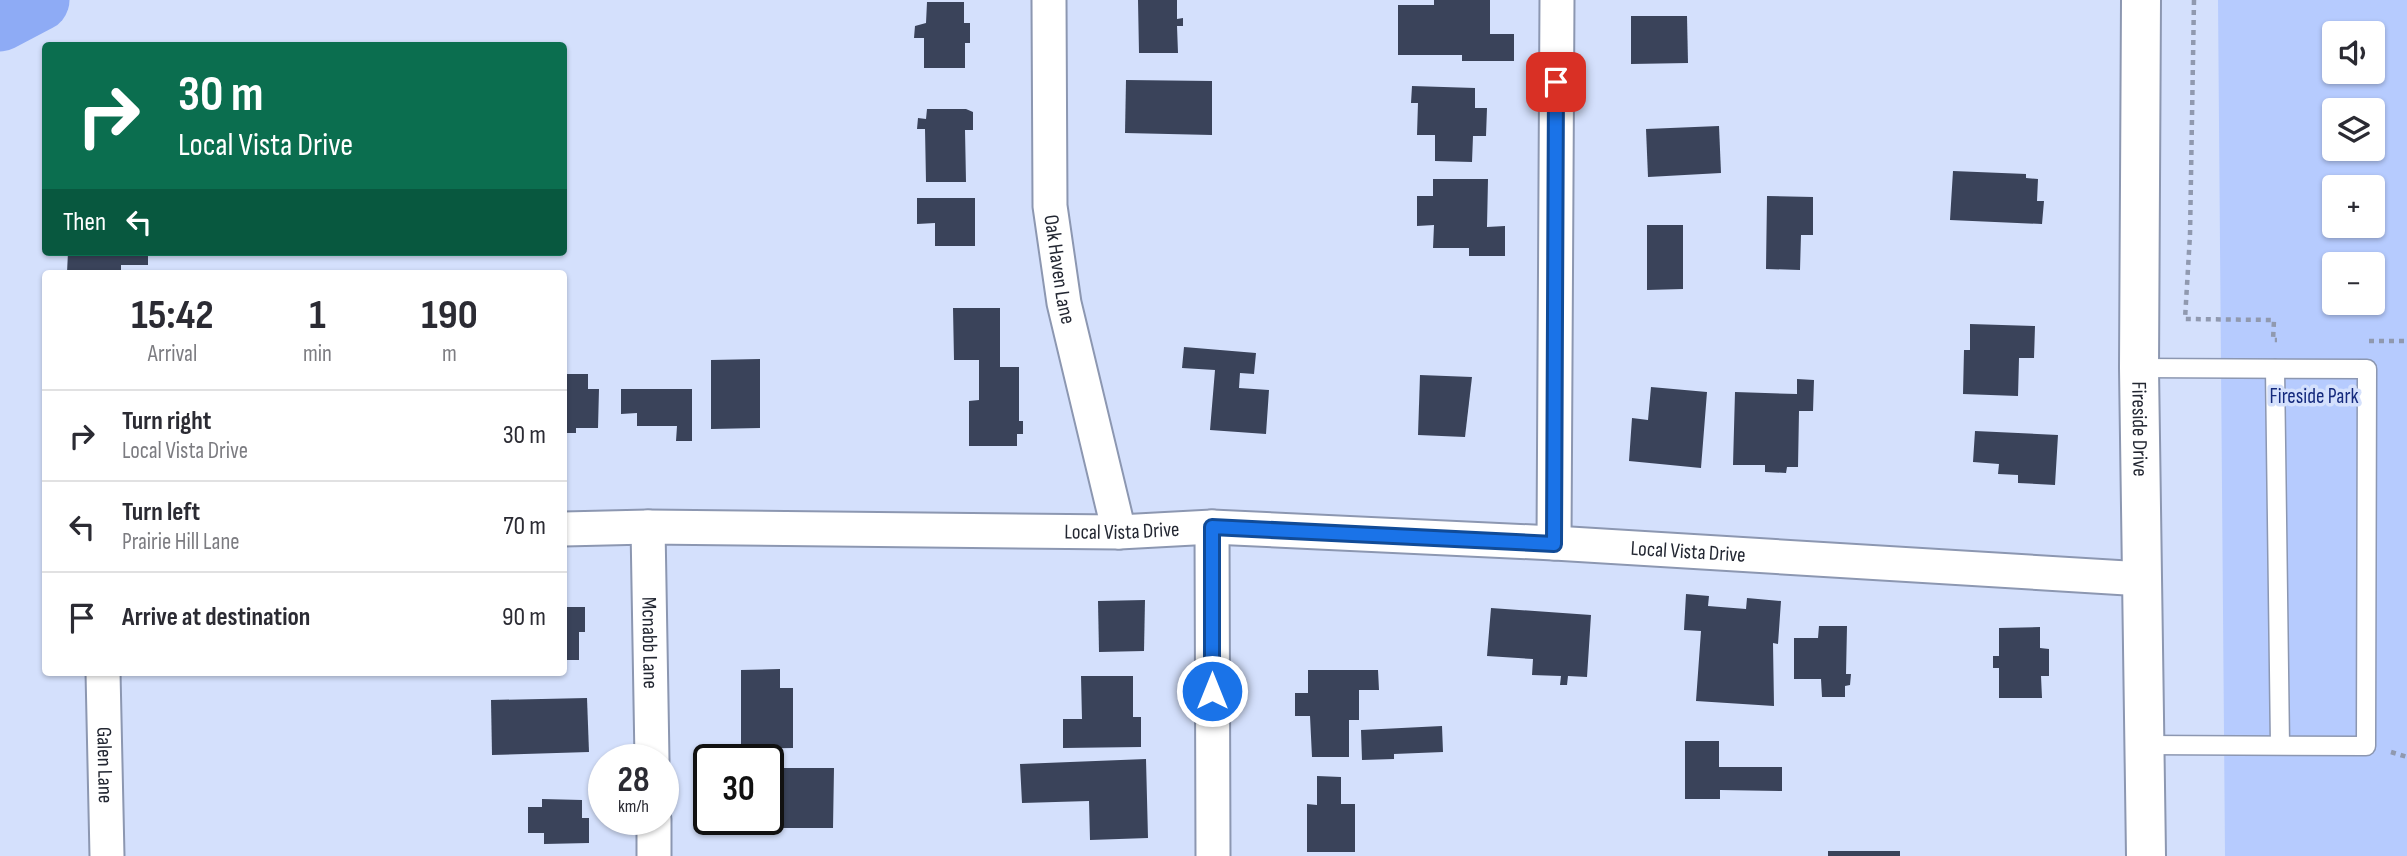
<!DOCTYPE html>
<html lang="en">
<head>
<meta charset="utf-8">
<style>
	:root { --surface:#fff; --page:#f2f2f3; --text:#2b2b33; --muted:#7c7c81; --line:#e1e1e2 }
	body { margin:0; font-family:"Sofia Sans Condensed",sans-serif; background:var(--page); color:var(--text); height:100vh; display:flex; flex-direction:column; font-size:26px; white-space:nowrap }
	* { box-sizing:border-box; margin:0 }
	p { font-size:23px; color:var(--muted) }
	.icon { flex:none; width:38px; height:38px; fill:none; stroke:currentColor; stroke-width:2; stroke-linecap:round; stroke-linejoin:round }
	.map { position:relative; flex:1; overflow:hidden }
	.drawer { position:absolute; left:42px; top:270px; width:525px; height:406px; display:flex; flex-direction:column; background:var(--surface); border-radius:7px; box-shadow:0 2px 5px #0004 }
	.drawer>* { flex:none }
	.hud { position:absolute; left:42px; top:42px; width:525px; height:214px; border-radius:7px; box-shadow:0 2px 5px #0004; background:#0b6e4f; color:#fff; overflow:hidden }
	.buttons { position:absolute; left:2322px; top:21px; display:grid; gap:14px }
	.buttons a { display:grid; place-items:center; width:63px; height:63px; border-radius:7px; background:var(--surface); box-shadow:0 2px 5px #0004; font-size:35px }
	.speed { position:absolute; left:588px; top:744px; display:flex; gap:14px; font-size:35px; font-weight:700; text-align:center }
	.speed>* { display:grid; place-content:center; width:91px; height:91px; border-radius:50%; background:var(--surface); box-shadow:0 2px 5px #0004; line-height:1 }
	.speed small { font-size:18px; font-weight:400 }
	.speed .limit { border:4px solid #111; border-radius:10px; background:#fff; color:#111 }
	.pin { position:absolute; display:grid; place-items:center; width:60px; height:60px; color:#fff; margin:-30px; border-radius:14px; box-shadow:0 4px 10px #0006 }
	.me { position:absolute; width:77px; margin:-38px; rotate:0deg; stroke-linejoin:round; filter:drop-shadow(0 0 5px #0008) }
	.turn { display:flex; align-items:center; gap:24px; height:147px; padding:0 21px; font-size:32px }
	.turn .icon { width:91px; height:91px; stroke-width:2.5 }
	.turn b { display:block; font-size:49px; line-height:60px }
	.then { display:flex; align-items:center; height:66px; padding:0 21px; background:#0003; gap:14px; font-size:26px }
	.eta { display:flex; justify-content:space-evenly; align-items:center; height:119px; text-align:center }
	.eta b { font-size:42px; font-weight:700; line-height:49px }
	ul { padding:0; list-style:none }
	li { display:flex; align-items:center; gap:21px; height:91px; padding:0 21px; border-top:2px solid var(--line) }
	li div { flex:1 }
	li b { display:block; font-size:26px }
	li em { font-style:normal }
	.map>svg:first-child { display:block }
	.green { fill:#b6cbfe; fill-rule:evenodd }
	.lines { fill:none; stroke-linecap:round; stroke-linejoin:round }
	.river { stroke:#8eabf5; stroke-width:63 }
	.building { fill:#3a435a }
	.service-casing { stroke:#8c97b1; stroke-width:21 }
	.minor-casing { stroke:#8c97b1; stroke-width:37 }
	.tertiary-casing { stroke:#8c97b1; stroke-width:42 }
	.path { stroke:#9099af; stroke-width:4.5; stroke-dasharray:5 5; stroke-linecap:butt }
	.service { stroke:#fff; stroke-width:18 }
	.minor { stroke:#fff; stroke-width:33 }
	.tertiary { stroke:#fff; stroke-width:38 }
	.route-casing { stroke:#114b97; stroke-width:18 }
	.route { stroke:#1a73e8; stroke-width:12 }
	.labels { text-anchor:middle; stroke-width:7; stroke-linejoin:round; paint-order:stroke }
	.street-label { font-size:21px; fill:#232732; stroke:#d4e0fc }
	.park-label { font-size:21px; fill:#152a7d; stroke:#d4e0fc }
</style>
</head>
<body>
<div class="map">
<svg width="2407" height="856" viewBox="0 0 2407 856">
	<rect width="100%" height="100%" fill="#d4e0fc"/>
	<path class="green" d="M2218,0H2407V856H2225ZM2334,33H2373V72H2334ZM2334,110H2373V149H2334ZM2334,187H2373V226H2334ZM2334,264H2373V303H2334Z"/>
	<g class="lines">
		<path class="river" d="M0,20L38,0"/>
	</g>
	<g class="building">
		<path d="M1138,0H1177V19L1183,18V26H1177L1178,53H1139Z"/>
		<path d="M1434,0H1490V34H1514V61H1462V55H1398V5H1434Z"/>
		<path d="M927,2H964V23H970V43H965V68H924V38H914L915,26L926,23Z"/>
		<path d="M1631,16H1687L1688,63L1631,64Z"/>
		<path d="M1126,80L1212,81V135L1125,133Z"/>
		<path d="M1412,86L1475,88V108H1487L1486,136H1473L1472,162L1435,161V135H1417L1418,103H1411Z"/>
		<path d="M927,109H966L973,112V130H965L966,182H926L925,129H917L918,118L926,119Z"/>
		<path d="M1719,126L1721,173L1648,177L1646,129Z"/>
		<path d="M1953,171L2026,174V178L2038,179L2037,201H2044L2042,224L1950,220Z"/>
		<path d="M1433,179H1488L1487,227L1505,226V256H1469V248H1433L1434,225L1417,226V196H1433Z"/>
		<path d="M1767,196L1813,197V235H1801L1800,270L1766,269Z"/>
		<path d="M917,198H975V246H935V223L917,224Z"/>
		<path d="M1647,225H1683V289L1647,290Z"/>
		<path d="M68,252H148V265H121V273H67Z"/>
		<path d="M953,308H1000V367H1019V421H1023V434H1017V446H969V401L979,400V360H954Z"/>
		<path d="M1970,324L2035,326L2034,358H2019L2018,396L1963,394L1964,350H1970Z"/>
		<path d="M1184,347L1256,353L1254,374L1240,373L1239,388L1269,390L1266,434L1210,430L1215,370L1182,368Z"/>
		<path d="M760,359V428L711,429V360Z"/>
		<path d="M564,374H588V389H599L598,428H576V433H564Z"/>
		<path d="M1420,375L1472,377L1465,437L1418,435Z"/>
		<path d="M1797,379L1814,380L1813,411H1799L1798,467H1787L1786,473L1765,472V465H1733L1735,392L1797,394Z"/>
		<path d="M1651,387L1707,392L1701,468L1629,461L1632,418L1648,420Z"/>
		<path d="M621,389H692V441H676L677,426H637V413L621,414Z"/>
		<path d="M1975,431L2058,435L2055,485L2018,483V475L1998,474L1999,464L1973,462Z"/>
		<path d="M1686,594L1709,596L1708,606L1746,609L1747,598L1781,601L1778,644L1773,643L1774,706L1696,701L1701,631L1684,630Z"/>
		<path d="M1145,600L1144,651L1099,652L1098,601Z"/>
		<path d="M564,607H585V632H579V660H564Z"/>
		<path d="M1491,608L1591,615L1587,677L1568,676L1567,685H1560L1561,676L1532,675L1533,659L1487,656Z"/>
		<path d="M1819,626H1847L1846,674H1851L1850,685L1845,686V697H1822L1821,679H1794V638H1818Z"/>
		<path d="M2040,627V648L2049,649V676H2041L2042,698H1999V668H1993V656H1999V628Z"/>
		<path d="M780,669V688H793V748L741,749V670Z"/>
		<path d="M1308,670H1378L1379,690H1359V720H1349V757H1312L1310,716H1295V693H1308Z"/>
		<path d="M1081,676H1133V717H1141V747L1063,748V719H1082Z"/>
		<path d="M587,698L589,752L492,755L491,700Z"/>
		<path d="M1442,726L1443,752L1394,754V759L1362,760L1361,730Z"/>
		<path d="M1685,741H1719V767H1782V791L1720,790V799H1685Z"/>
		<path d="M1146,759L1148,838L1090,840L1089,801L1022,803L1020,764Z"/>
		<path d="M768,768H834L833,828H744V819H768Z"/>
		<path d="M1317,776L1341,777V804H1355V852H1307V804L1317,805Z"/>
		<path d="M542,799L582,800V818H589V843L544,844V833H528V807H542Z"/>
		<rect x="1828" y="851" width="72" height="5"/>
	</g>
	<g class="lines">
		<g class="service-casing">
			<g id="service">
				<path d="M2139,368L2367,369L2366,746L2145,745"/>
				<path d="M2275,369L2280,745"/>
			</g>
		</g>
		<g class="minor-casing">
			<g id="minor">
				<path id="s1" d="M1049,0L1050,206L1064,303L1119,532"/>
				<path id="s2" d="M648,527L652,760"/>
				<path d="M1212,527L1213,856"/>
				<path id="s3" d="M564,529L648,527L1119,532L1212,527L1554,543L2143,579"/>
				<path d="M1554,543L1557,0"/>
				<path id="s4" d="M103,672L107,856"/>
				<path d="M654,819V856"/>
			</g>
		</g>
		<g class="tertiary-casing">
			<g id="tertiary">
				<path id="s5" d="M2141,0L2139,368L2146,856"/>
			</g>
		</g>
		<g class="path">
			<path d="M2194,0L2190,235L2185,319L2274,320L2273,340H2277"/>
			<path d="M2369,341H2407"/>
			<path d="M2391,752L2407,757"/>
		</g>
		<use href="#service" class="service"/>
		<use href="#minor" class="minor"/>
		<use href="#tertiary" class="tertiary"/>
	</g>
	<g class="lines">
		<g class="route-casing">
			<path id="route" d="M1212,691V527L1554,544L1556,82"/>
		</g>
		<use href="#route" class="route"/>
	</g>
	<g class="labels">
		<g class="street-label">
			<text dy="7" stroke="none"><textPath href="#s1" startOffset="270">Oak Haven Lane</textPath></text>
			<text dy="7" stroke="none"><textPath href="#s5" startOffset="429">Fireside Drive</textPath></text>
			<text dy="7" stroke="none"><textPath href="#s3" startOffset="558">Local Vista Drive</textPath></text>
			<text dy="7" stroke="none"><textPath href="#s3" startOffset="1125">Local Vista Drive</textPath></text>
			<text dy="7" stroke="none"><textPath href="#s2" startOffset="116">Mcnabb Lane</textPath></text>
			<text dy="7" stroke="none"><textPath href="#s4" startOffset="93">Galen Lane</textPath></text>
		</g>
		<g class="park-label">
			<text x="2314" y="403">Fireside Park</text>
		</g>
	</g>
</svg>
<div class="buttons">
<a><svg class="icon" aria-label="sound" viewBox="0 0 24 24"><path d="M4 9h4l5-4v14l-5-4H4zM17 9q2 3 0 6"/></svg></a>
<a><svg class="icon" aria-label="layers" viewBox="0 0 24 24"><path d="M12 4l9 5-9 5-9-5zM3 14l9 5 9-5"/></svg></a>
<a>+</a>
<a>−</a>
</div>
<div class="speed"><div>28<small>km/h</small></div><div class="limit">30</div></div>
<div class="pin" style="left:1556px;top:82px;background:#d93025"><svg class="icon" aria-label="arrive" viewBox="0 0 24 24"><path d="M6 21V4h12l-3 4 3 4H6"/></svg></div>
<svg class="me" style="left:1212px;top:691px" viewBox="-20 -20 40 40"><circle r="17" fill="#1a73e8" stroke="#fff" stroke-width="3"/><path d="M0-11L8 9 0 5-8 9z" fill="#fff"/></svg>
<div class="hud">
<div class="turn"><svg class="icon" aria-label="right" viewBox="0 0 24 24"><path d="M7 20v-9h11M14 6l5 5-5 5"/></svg><div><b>30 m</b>Local Vista Drive</div></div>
<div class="then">Then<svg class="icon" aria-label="left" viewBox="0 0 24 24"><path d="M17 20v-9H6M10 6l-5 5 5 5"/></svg></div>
</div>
<section class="drawer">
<div class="eta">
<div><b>15:42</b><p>Arrival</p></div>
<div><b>1</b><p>min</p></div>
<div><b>190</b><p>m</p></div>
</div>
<ul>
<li><svg class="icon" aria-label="right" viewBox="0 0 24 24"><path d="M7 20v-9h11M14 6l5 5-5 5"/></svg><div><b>Turn right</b><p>Local Vista Drive</p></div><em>30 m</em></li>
<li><svg class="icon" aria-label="left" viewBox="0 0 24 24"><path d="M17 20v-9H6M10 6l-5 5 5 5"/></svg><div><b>Turn left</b><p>Prairie Hill Lane</p></div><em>70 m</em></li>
<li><svg class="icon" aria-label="arrive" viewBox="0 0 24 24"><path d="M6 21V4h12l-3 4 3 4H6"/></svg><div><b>Arrive at destination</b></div><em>90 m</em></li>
</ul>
</section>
</div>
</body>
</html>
